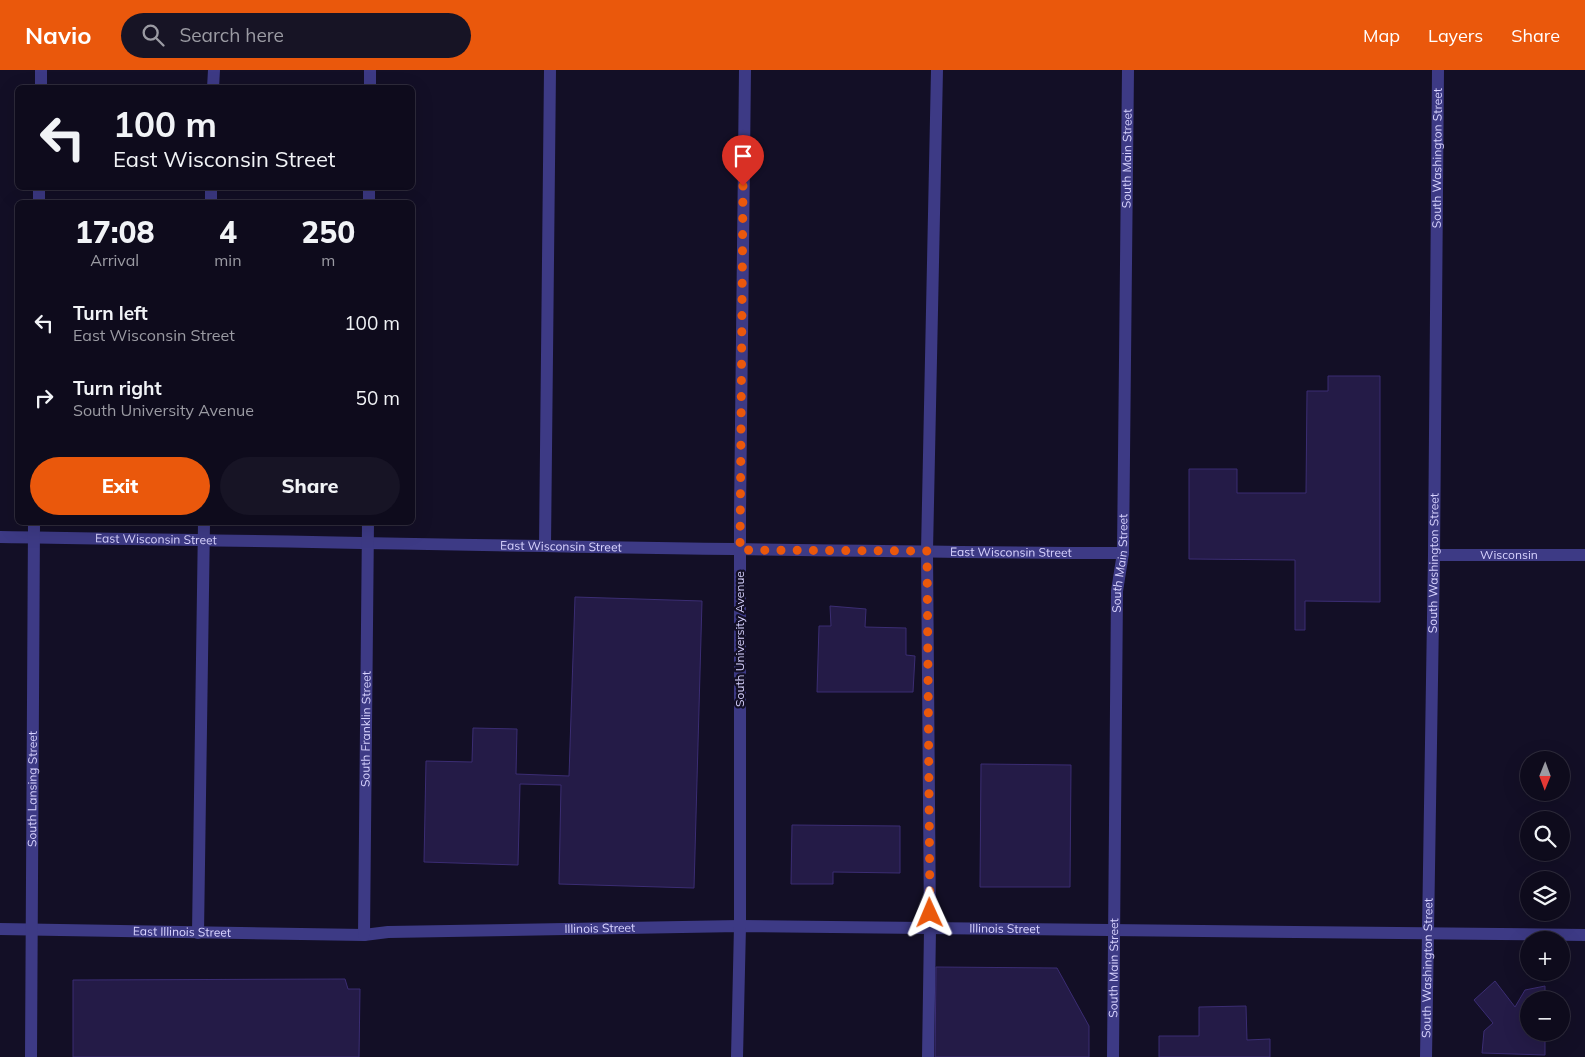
<!DOCTYPE html>
<html lang="en">
<head>
<meta charset="utf-8">
<style>
	:root { --surface:#0e0b1c; --page:#171425; --text:#f1f3f6; --muted:#9b9ba3; --line:#2e2b3b; --accent:#ea580c }
	body { margin:0; font-family:Mulish,sans-serif; background:var(--page); color:var(--text); height:100vh; display:flex; flex-direction:column; font-size:19px; white-space:nowrap }
	* { box-sizing:border-box; margin:0 }
	p { font-size:16px; color:var(--muted) }
	.icon { flex:none; width:28px; height:28px; fill:none; stroke:currentColor; stroke-width:2; stroke-linecap:round; stroke-linejoin:round }
	.map { position:relative; flex:1; overflow:hidden }
	.details { position:absolute; left:15px; top:130px; width:400px; height:325px; display:flex; flex-direction:column; background:var(--surface); border-radius:8px; box-shadow:0 5px 20px #0002,0 0 0 1px var(--line) }
	.details>* { flex:none }
	.hud { position:absolute; left:15px; top:15px; width:400px; height:105px; border-radius:8px; box-shadow:0 5px 20px #0002,0 0 0 1px var(--line); background:#0e0b1c; color:var(--text); overflow:hidden }
	.needle { width:32px; rotate:181deg }
	.controls { position:absolute; left:1520px; top:681px; display:grid; gap:10px }
	.controls a { display:grid; place-items:center; width:50px; height:50px; border-radius:50%; background:var(--surface); box-shadow:0 5px 20px #0002,0 0 0 1px var(--line); font-size:25px }
	.pin { position:absolute; display:grid; place-items:center; width:42px; height:42px; color:#fff; margin:-51px -21px; border-radius:50% 50% 50% 0; rotate:-45deg; box-shadow:0 0 5px #0007 }
	.pin .icon { rotate:45deg }
	.me { position:absolute; width:55px; margin:-28px; rotate:359deg; stroke-linejoin:round; filter:drop-shadow(0 0 4px #0008) }
	.turn { display:flex; align-items:center; gap:18px; height:105px; padding:0 15px; font-size:22px }
	.turn .icon { width:65px; height:65px; stroke-width:2.5 }
	.turn b { display:block; font-size:35px; line-height:42px }
	.eta { display:flex; justify-content:space-evenly; align-items:center; height:85px; text-align:center }
	.eta b { font-size:30px; font-weight:800; line-height:35px }
	.action { display:flex; gap:10px; margin-top:auto; padding:10px 15px }
	.action a { flex:1; height:58px; border-radius:30px; background:var(--accent); color:#fff; font-size:20px; font-weight:800; line-height:58px; text-align:center }
	.action a+a { background:var(--page); color:var(--text) }
	ul { padding:0; list-style:none }
	li { display:flex; align-items:center; gap:15px; height:75px; padding:0 15px }
	li div { flex:1 }
	li b { display:block; font-size:19px }
	li em { font-style:normal }
	header { display:flex; align-items:center; gap:30px; box-sizing:border-box; height:70px; padding:0 25px; background:var(--accent); color:#fff }
	header strong { font-size:24px }
	nav { display:flex; gap:28px; margin-inline-start:auto; font-size:18px }
	.search { width:350px; height:45px; background:var(--page); display:flex; align-items:center; gap:12px; box-sizing:border-box; padding:0 18px; border-radius:28px; color:var(--muted); font-size:19px }
	.map>svg:first-child { display:block }
	.building { fill:#241b47; stroke:#3b2d73 }
	.lines { fill:none; stroke-linecap:round; stroke-linejoin:round }
	.minor { stroke:#3d3a85; stroke-width:12 }
	.route { stroke:#ea580c; stroke-width:9; stroke-dasharray:0 16.2 }
	.labels { text-anchor:middle; stroke-width:4.5; stroke-linejoin:round; paint-order:stroke }
	.street-label { font-size:12px; fill:#d9d4ff; stroke:#130f26 }
</style>
</head>
<body>
<header>
<strong>Navio</strong>
<div class="search"><svg class="icon" aria-label="search" viewBox="0 0 24 24"><circle cx="10" cy="10" r="6"/><path d="M15 15l6 6"/></svg>Search here</div>
<nav><a>Map</a><a>Layers</a><a>Share</a></nav>
</header>
<div class="map">
<svg width="1585" height="987" viewBox="0 0 1585 987">
	<rect width="100%" height="100%" fill="#130f26"/>
	<g class="building">
		<path d="M1328,306H1380V532L1305,531V560H1295V490L1189,489V399H1237V423H1306L1307,321H1328Z"/>
		<path d="M575,527L702,531L694,818L559,814L561,715L520,714L518,795L424,792L426,691L472,692L473,658L517,659L516,704L569,706Z"/>
		<path d="M830,536L866,539L865,557L906,558V585L915,586L913,622H817L819,556H831Z"/>
		<path d="M981,694L1071,695L1070,817H980Z"/>
		<path d="M792,755L900,756V803L833,802V814H791Z"/>
		<path d="M936,897L1057,898L1089,956V987H935Z"/>
		<path d="M345,909L348,919H360L359,987H73V910Z"/>
		<path d="M1495,911L1515,937L1525,920L1545,916V930H1529V962H1545V985L1482,983L1484,961L1493,953L1474,930Z"/>
		<path d="M1246,936L1247,970L1270,969V987H1159V966H1199V937Z"/>
	</g>
	<g class="lines">
		<g class="minor">
			<path d="M41,18V0"/>
			<path d="M213,18L214,0"/>
			<path d="M370,18V0"/>
			<path d="M39,132V118"/>
			<path d="M211,132V118"/>
			<path d="M369,132V118"/>
			<path id="s1" d="M0,467C374,472 749,482 1123,483"/>
			<path d="M545,476L550,0"/>
			<path id="s2" d="M1434,485H1585"/>
			<path id="s3" d="M0,859L364,865L388,862L740,856L1585,865"/>
			<path d="M198,863L204,452"/>
			<path id="s4" d="M364,865L368,452"/>
			<path id="s5" d="M31,987L34,452"/>
			<path d="M737,987L740,856V444L745,0"/>
			<path d="M928,987L930,859L927,481L937,0"/>
			<path id="s6" d="M1113,987L1117,521L1123,483L1128,0"/>
			<path id="s7" d="M1426,987L1434,485L1438,0"/>
		</g>
	</g>
	<g class="lines">
		<path class="route" d="M743,116L740,480L927,481L930,843"/>
	</g>
	<g class="labels">
		<g class="street-label">
			<text dy="4" stroke="none"><textPath href="#s6" startOffset="899">South Main Street</textPath></text>
			<text dy="4" stroke="none"><textPath href="#s7" startOffset="899">South Washington Street</textPath></text>
			<text dy="4" stroke="none"><textPath href="#s1" startOffset="156">East Wisconsin Street</textPath></text>
			<text dy="4" stroke="none"><textPath href="#s1" startOffset="561">East Wisconsin Street</textPath></text>
			<text dy="4" stroke="none"><textPath href="#s1" startOffset="1011">East Wisconsin Street</textPath></text>
			<text dy="4" stroke="none"><textPath href="#s2" startOffset="75">Wisconsin</textPath></text>
			<text dy="4" stroke="none"><textPath href="#s6" startOffset="494">South Main Street</textPath></text>
			<text dy="4" stroke="none"><textPath href="#s7" startOffset="494">South Washington Street</textPath></text>
			<text transform="translate(740 569) rotate(-90)" y="4">South University Avenue</text>
			<text dy="4" stroke="none"><textPath href="#s4" startOffset="206">South Franklin Street</textPath></text>
			<text dy="4" stroke="none"><textPath href="#s5" startOffset="268">South Lansing Street</textPath></text>
			<text dy="4" stroke="none"><textPath href="#s3" startOffset="600">Illinois Street</textPath></text>
			<text dy="4" stroke="none"><textPath href="#s3" startOffset="1005">Illinois Street</textPath></text>
			<text dy="4" stroke="none"><textPath href="#s3" startOffset="182">East Illinois Street</textPath></text>
			<text dy="4" stroke="none"><textPath href="#s6" startOffset="89">South Main Street</textPath></text>
			<text dy="4" stroke="none"><textPath href="#s7" startOffset="89">South Washington Street</textPath></text>
		</g>
	</g>
</svg>
<div class="controls">
<a><svg class="needle" viewBox="-14 -14 28 28"><path d="M0-13l5 13h-10z" fill="#e53935"/><path d="M0 13l5-13h-10z" fill="#9b9ba3"/></svg></a>
<a><svg class="icon" aria-label="search" viewBox="0 0 24 24"><circle cx="10" cy="10" r="6"/><path d="M15 15l6 6"/></svg></a>
<a><svg class="icon" aria-label="layers" viewBox="0 0 24 24"><path d="M12 4l9 5-9 5-9-5zM3 14l9 5 9-5"/></svg></a>
<a>+</a>
<a>−</a>
</div>
<div class="pin" style="left:743px;top:116px;background:#d93025"><svg class="icon" aria-label="arrive" viewBox="0 0 24 24"><path d="M6 21V4h12l-3 4 3 4H6"/></svg></div>
<svg class="me" style="left:930px;top:843px" viewBox="-20 -20 40 40"><path d="M0-17L14 15 0 8-14 15z" fill="#ea580c" stroke="#fff" stroke-width="4"/></svg>
<div class="hud">
<div class="turn"><svg class="icon" aria-label="left" viewBox="0 0 24 24"><path d="M17 20v-9H6M10 6l-5 5 5 5"/></svg><div><b>100 m</b>East Wisconsin Street</div></div>
</div>
<section class="details">
<div class="eta">
<div><b>17:08</b><p>Arrival</p></div>
<div><b>4</b><p>min</p></div>
<div><b>250</b><p>m</p></div>
</div>
<ul>
<li><svg class="icon" aria-label="left" viewBox="0 0 24 24"><path d="M17 20v-9H6M10 6l-5 5 5 5"/></svg><div><b>Turn left</b><p>East Wisconsin Street</p></div><em>100 m</em></li>
<li><svg class="icon" aria-label="right" viewBox="0 0 24 24"><path d="M7 20v-9h11M14 6l5 5-5 5"/></svg><div><b>Turn right</b><p>South University Avenue</p></div><em>50 m</em></li>
</ul>
<div class="action"><a>Exit</a><a>Share</a></div>
</section>
</div>
</body>
</html>
